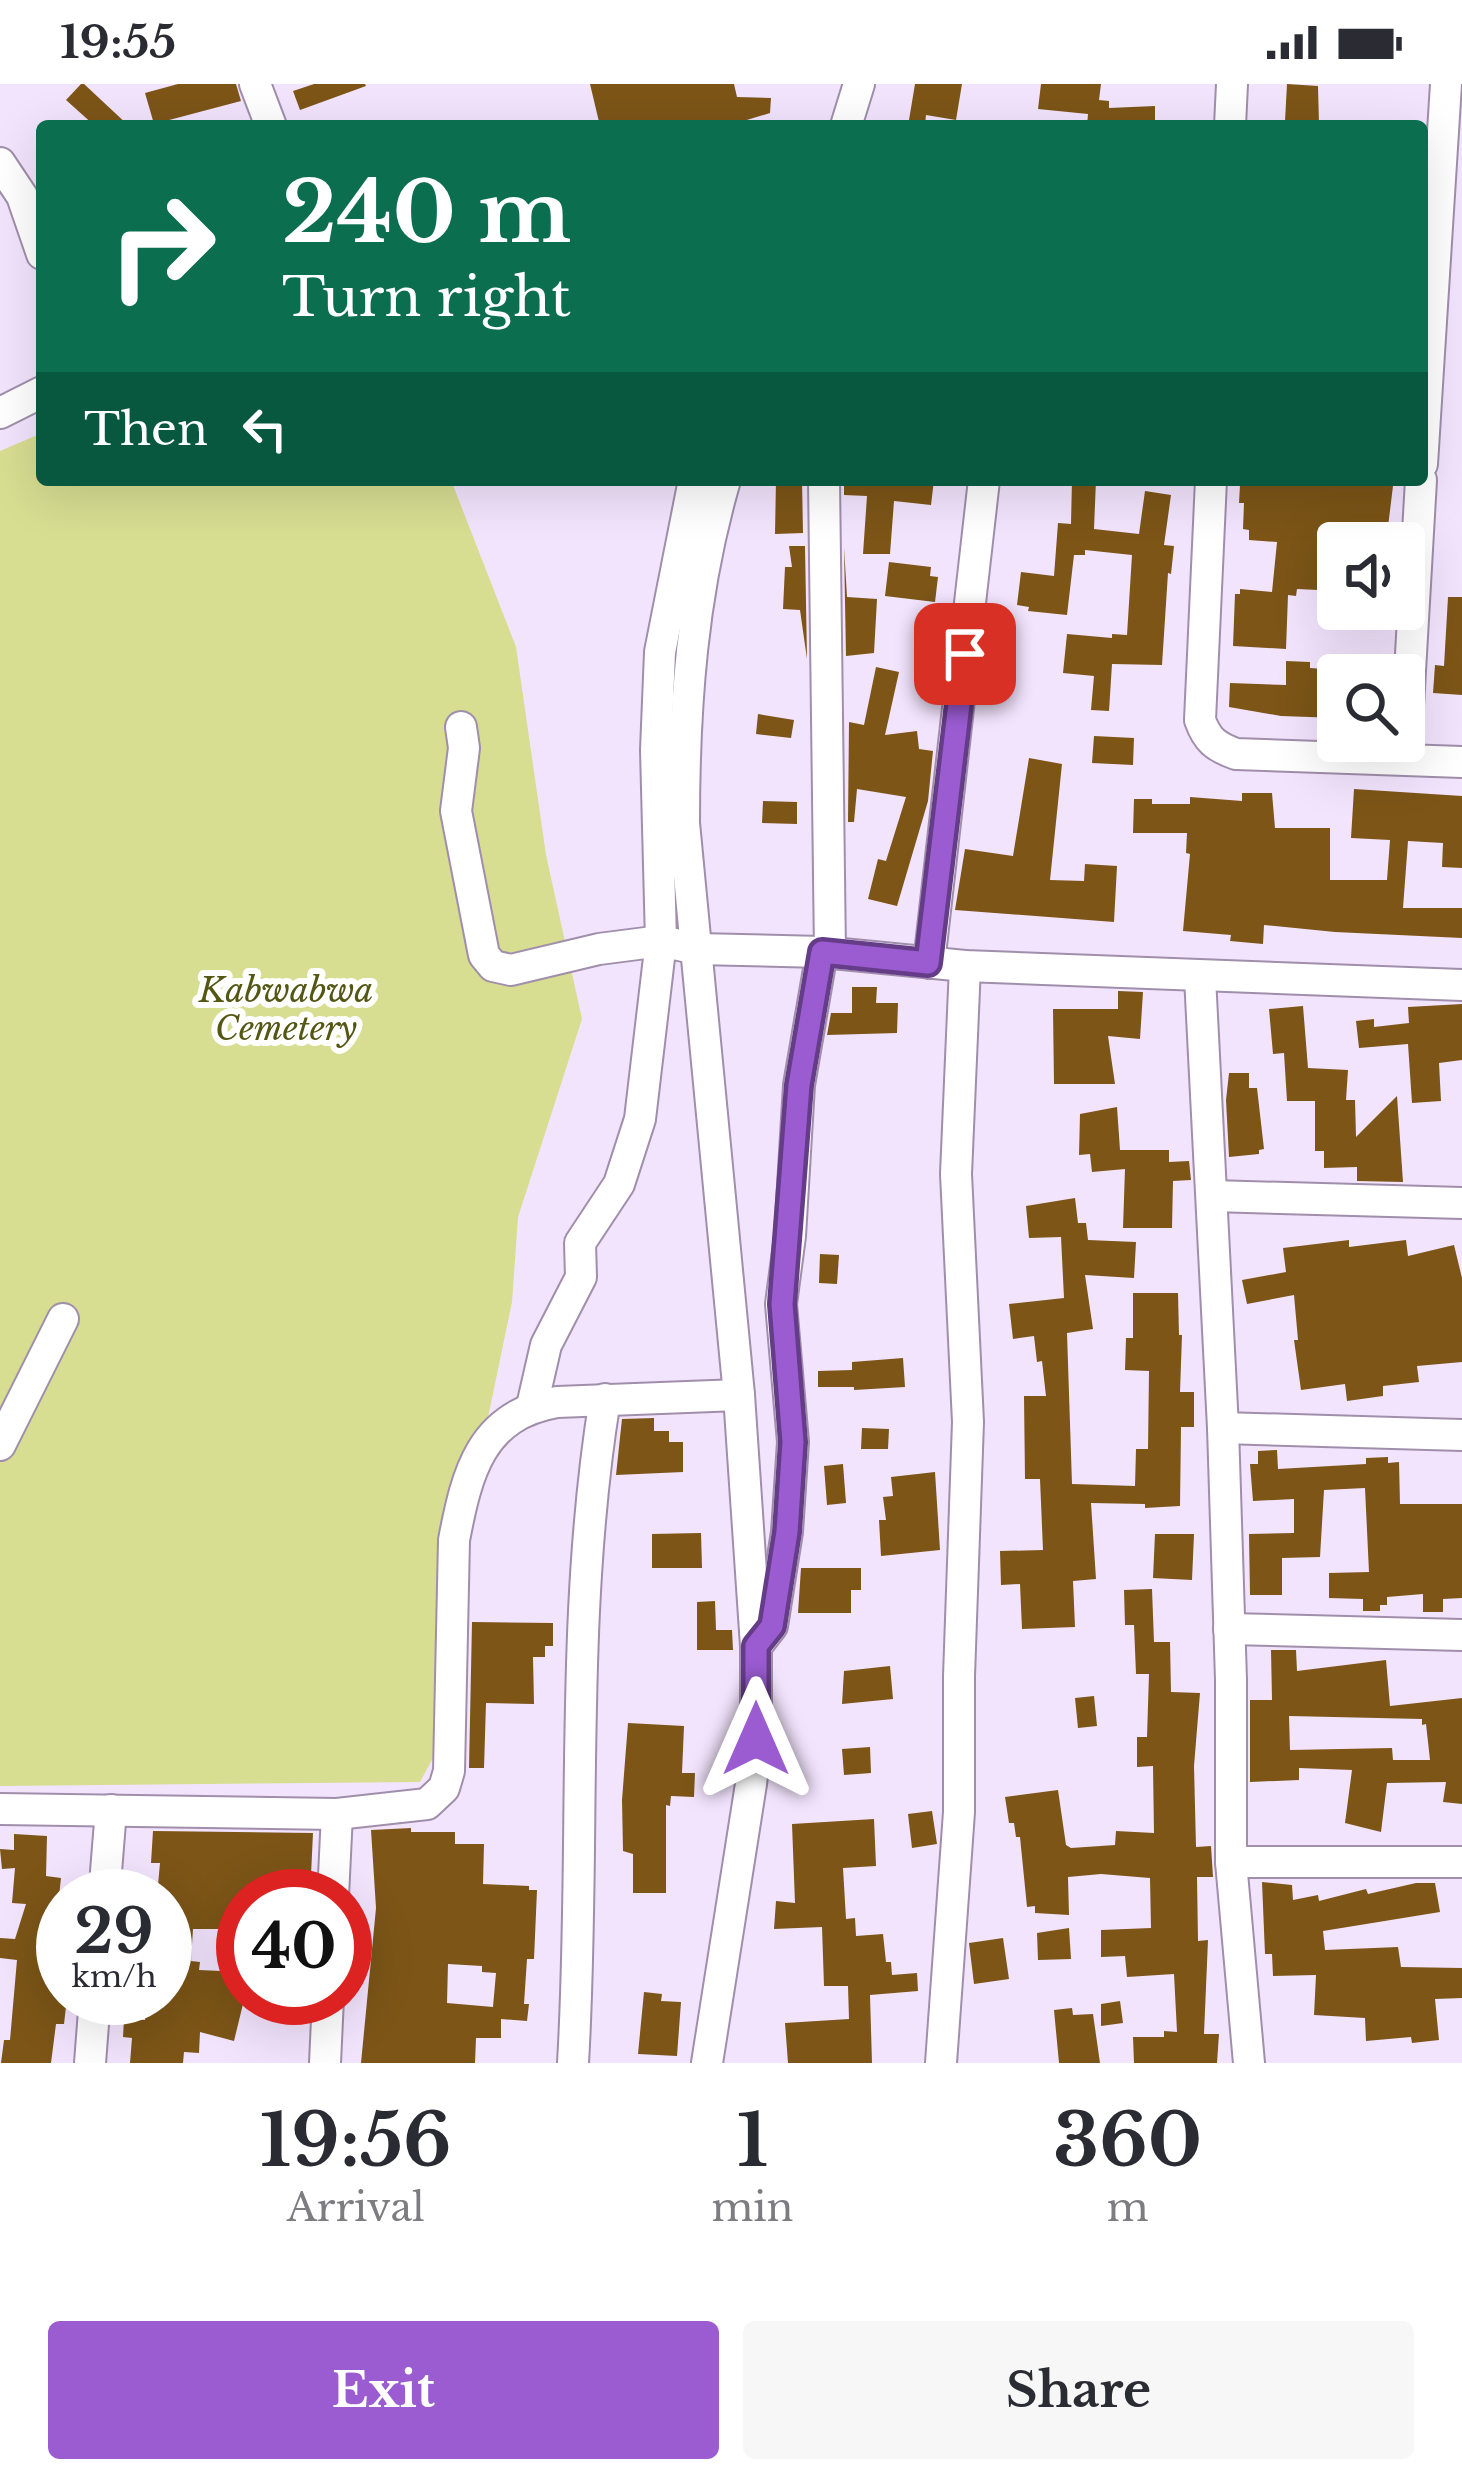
<!DOCTYPE html>
<html lang="en">
<head>
<meta charset="utf-8">
<style>
	:root { --surface:#fff; --page:#f7f7f7; --text:#2b2b33; --muted:#7c7c81; --accent:#9b5cd2 }
	body { margin:0; font-family:"Libre Baskerville",serif; background:var(--page); color:var(--text); height:100vh; display:flex; flex-direction:column; font-size:45px; white-space:nowrap }
	* { box-sizing:border-box; margin:0 }
	p { font-size:39px; color:var(--muted) }
	.icon { flex:none; width:66px; height:66px; fill:none; stroke:currentColor; stroke-width:2; stroke-linecap:round; stroke-linejoin:round }
	.map { position:relative; height:1979px; overflow:hidden }
	.sheet { display:flex; flex-direction:column; background:var(--surface); flex:1 }
	.sheet>* { flex:none }
	.guide { position:absolute; left:36px; top:36px; width:1392px; height:366px; border-radius:12px; box-shadow:0 12px 48px #0002; background:#0b6e4f; color:#fff; overflow:hidden }
	.controls { position:absolute; left:1317px; top:438px; display:grid; gap:24px }
	.controls a { display:grid; place-items:center; width:108px; height:108px; border-radius:12px; background:var(--surface); box-shadow:0 12px 48px #0002; font-size:60px }
	.speed { position:absolute; left:36px; top:1785px; display:flex; gap:24px; font-size:60px; font-weight:700; text-align:center }
	.speed>* { display:grid; place-content:center; width:156px; height:156px; border-radius:50%; background:var(--surface); box-shadow:0 12px 48px #0002; line-height:1 }
	.speed small { font-size:30px; font-weight:400 }
	.speed .limit { border:18px solid #d22; background:#fff; color:#111 }
	.pin { position:absolute; display:grid; place-items:center; width:102px; height:102px; color:#fff; margin:-51px; border-radius:24px; box-shadow:0 6px 18px #0006 }
	.me { position:absolute; width:132px; margin:-66px; rotate:0deg; stroke-linejoin:round; filter:drop-shadow(0 0 9px #0008) }
	.turn { display:flex; align-items:center; gap:42px; height:252px; padding:0 48px; font-size:54px }
	.turn .icon { width:156px; height:156px; stroke-width:2.5 }
	.turn b { display:block; font-size:84px; line-height:102px }
	.then { display:flex; align-items:center; height:114px; padding:0 48px; background:#0003; gap:24px; font-size:45px }
	.eta { display:flex; justify-content:space-evenly; align-items:center; height:204px; text-align:center }
	.eta b { font-size:72px; font-weight:700; line-height:84px }
	.button { display:flex; gap:24px; margin-top:auto; padding:24px 48px }
	.button a { flex:1; height:138px; border-radius:12px; background:var(--accent); color:#fff; font-size:48px; font-weight:700; line-height:138px; text-align:center }
	.button a+a { background:var(--page); color:var(--text) }
	.status { display:flex; justify-content:space-between; align-items:center; height:84px; padding:0 60px; background:var(--surface); direction:ltr }
	.status svg { height:33px; fill:currentColor }
	.map>svg:first-child { display:block }
	.green { fill:#d7dd91 }
	.building { fill:#7c5517; fill-rule:evenodd }
	.lines { fill:none; stroke-linecap:round; stroke-linejoin:round }
	.minor-casing { stroke:#a08eab; stroke-width:34 }
	.minor { stroke:#fff; stroke-width:30 }
	.route-casing { stroke:#653c88; stroke-width:30 }
	.route { stroke:#9b5cd2; stroke-width:21 }
	.labels { text-anchor:middle; stroke-width:12; stroke-linejoin:round; paint-order:stroke }
	.park-label { font-size:33px; font-style:italic; fill:#545714; stroke:#fff }
</style>
</head>
<body>
<div class="status"><b>19:55</b><svg viewBox="0 0 49 12"><path d="M0 12V9h3v3zM5 12V6h3v6zM10 12V3h3v9zM15 12V0h3v12zM26 1h20v11H26zM47 4h2v5h-2z"/></svg></div>
<div class="map">
<svg width="1462" height="1979" viewBox="0 0 1462 1979">
	<rect width="100%" height="100%" fill="#f3e4fd"/>
	<path class="green" d="M42,349V396H451L516,563L546,771L582,935L518,1133L512,1218L486,1343L448,1413L438,1506L446,1650L420,1698L0,1702V367Z"/>
	<g class="building">
		<path d="M81,0H84L129,42H95L66,16Z"/>
		<path d="M178,0H236L241,17L154,40L145,9Z"/>
		<path d="M314,0H365L366,2L300,26L293,7Z"/>
		<path d="M590,0H734L737,13L771,14L770,29L727,42H600Z"/>
		<path d="M915,0H962L956,36L926,31L925,42H908Z"/>
		<path d="M1041,0H1101L1099,16L1109,17V24L1155,22V42H1087L1088,30L1038,25Z"/>
		<path d="M1287,0L1318,2L1319,40L1285,37Z"/>
		<path d="M776,396H802L803,449L775,450Z"/>
		<path d="M844,396H934L931,421L894,417L890,470H863L867,412L844,411Z"/>
		<path d="M1072,396H1096L1094,445L1139,450L1145,407L1171,411L1164,461L1174,462L1171,490L1168,489L1162,581L1112,580L1109,627L1091,626L1094,592L1063,589L1067,550L1112,554V550L1127,551L1132,471L1085,466V471H1074L1067,531L1028,527L1029,523L1017,521L1021,488L1054,492L1058,439L1071,440Z"/>
		<path d="M1246,396H1336L1393,402L1386,459H1338V492L1319,491L1318,506L1297,505L1296,512L1288,511L1286,565L1233,562L1235,510H1240V505L1272,508L1277,458L1249,456V446L1243,445L1244,419H1239L1240,401H1245Z"/>
		<path d="M789,462H805L807,575L800,526L783,525L785,483H792Z"/>
		<path d="M844,463L847,513L877,515L874,569L846,572Z"/>
		<path d="M889,478L931,483L930,492L938,493L935,518L885,512Z"/>
		<path d="M1448,513H1462V611L1433,609L1435,581L1444,582Z"/>
		<path d="M1286,577L1310,578V584L1338,586V634L1281,632L1229,623L1230,599L1286,601Z"/>
		<path d="M876,583L899,588L885,651L917,647L919,665L933,667L928,717L897,822L868,815L878,775L886,777L906,713L857,705L854,738H848L849,638L864,641Z"/>
		<path d="M758,630L794,636L791,654L756,650Z"/>
		<path d="M1094,652L1134,654L1133,681L1092,679Z"/>
		<path d="M1029,674L1062,680L1050,796L1084,797L1085,780L1117,782L1114,838L955,826L965,765L1013,772Z"/>
		<path d="M1354,705L1462,712V784L1442,783L1443,759L1408,757L1403,824H1462V854L1335,848L1264,841L1263,860L1230,857L1231,851L1183,847L1190,770L1186,769L1187,749H1133L1134,715H1152V720H1190V713L1242,717V709H1272L1275,744H1330V796H1387L1390,756L1351,754Z"/>
		<path d="M763,717L797,718V740L762,739Z"/>
		<path d="M852,903H877L876,919H898L897,949L827,951L831,929H852Z"/>
		<path d="M1118,907L1143,908L1140,955L1108,952L1115,1000H1054L1053,925H1118Z"/>
		<path d="M1462,920V976L1439,979L1441,1017L1412,1019L1408,960L1359,964L1356,937L1374,935V943L1409,939L1408,923Z"/>
		<path d="M1303,922L1308,984L1348,986L1346,1016H1355L1356,1053L1397,1012L1403,1098L1357,1097V1083L1324,1084V1067H1315V1017H1287L1284,969L1273,970L1269,925Z"/>
		<path d="M1229,989H1249V1004H1257L1264,1065L1259,1066V1070L1229,1073L1226,1016Z"/>
		<path d="M1117,1023L1120,1066H1169V1078L1189,1077L1191,1096L1173,1097L1172,1144H1123L1125,1085L1092,1088L1090,1070L1079,1071L1080,1030Z"/>
		<path d="M1075,1114L1078,1139H1086L1088,1156L1136,1158L1134,1194L1085,1191L1093,1245L1067,1249L1072,1400L1135,1402L1136,1365H1148L1149,1287L1125,1286L1126,1254H1133V1209H1178L1179,1251H1182L1180,1308H1194V1343H1181L1180,1422L1145,1424V1420L1091,1419L1096,1495L1073,1497L1075,1543L1022,1545L1020,1500L1001,1501L1000,1467L1043,1466L1040,1395H1025L1024,1312H1046L1042,1277L1037,1278L1034,1252L1013,1255L1009,1220L1064,1214L1061,1153L1029,1154L1026,1122Z"/>
		<path d="M1349,1156V1163L1406,1156L1408,1172L1454,1161L1462,1194V1278L1417,1282L1419,1298L1383,1302V1312L1347,1317L1345,1300L1301,1306L1294,1256H1298L1294,1211L1247,1220L1242,1196L1286,1188L1283,1164Z"/>
		<path d="M820,1170L839,1171L837,1200L819,1199Z"/>
		<path d="M903,1274L905,1303L854,1306V1303H818V1287L852,1286V1278Z"/>
		<path d="M654,1334V1347H669V1358H683V1388L616,1391L622,1335Z"/>
		<path d="M862,1344L889,1345L888,1365H861Z"/>
		<path d="M1277,1366L1278,1385L1366,1380V1374L1388,1373V1379L1399,1378L1400,1420H1462V1514L1443,1515V1528H1423V1510L1387,1513V1521H1380V1527H1363V1515L1329,1514V1489L1369,1488L1365,1404L1324,1406L1320,1473L1282,1474V1511H1250L1249,1450L1294,1449V1415L1253,1417L1250,1380H1258V1367Z"/>
		<path d="M843,1380L846,1419L827,1421L824,1382Z"/>
		<path d="M935,1388L940,1466L881,1472L879,1436H886L883,1413L893,1412L891,1393Z"/>
		<path d="M701,1449L702,1484H652V1450Z"/>
		<path d="M1155,1450H1194L1192,1496L1153,1494Z"/>
		<path d="M801,1484H861V1506H851V1529H798Z"/>
		<path d="M1152,1505L1154,1558H1170L1171,1608L1200,1609L1194,1682L1196,1763L1211,1762L1213,1793H1197L1198,1857L1208,1856L1204,1950H1219L1217,1979H1134L1133,1953H1164V1947L1177,1948L1174,1890L1127,1893L1125,1872L1101,1873V1846L1151,1844L1150,1794L1101,1790L1068,1793L1069,1831L1035,1829V1822L1027,1823L1020,1753H1016L1014,1739H1009L1005,1713L1058,1706L1066,1761L1071,1764L1115,1761L1116,1747L1154,1749L1153,1682L1137,1683V1653H1147L1149,1590H1136L1134,1541H1125L1124,1506Z"/>
		<path d="M715,1517L716,1546H732L733,1566H697V1518Z"/>
		<path d="M472,1538L553,1539V1562H545V1573H533L534,1620L486,1619L484,1684H469Z"/>
		<path d="M1271,1566H1296L1297,1587L1386,1576L1390,1622L1462,1614V1720L1443,1718L1446,1698L1387,1699L1381,1748L1345,1739L1352,1686L1299,1684V1696L1250,1698V1616H1272ZM1289,1632L1422,1635V1641L1426,1640L1430,1676H1393L1392,1664L1290,1666Z"/>
		<path d="M890,1582L893,1615L842,1620L844,1587Z"/>
		<path d="M1094,1612L1097,1642L1078,1644L1075,1614Z"/>
		<path d="M628,1639L684,1642L682,1689H695L694,1713L671,1712L670,1722L666,1721V1809H633V1770L623,1767L622,1716Z"/>
		<path d="M870,1663L871,1689L844,1691L842,1665Z"/>
		<path d="M932,1727L937,1760L912,1764L908,1730Z"/>
		<path d="M874,1735L876,1782L843,1784L846,1835L855,1834L856,1852L883,1850L886,1878H891L892,1891L917,1889L918,1907L870,1911L872,1979H788L785,1939L849,1935L848,1902H824L822,1843L774,1845L776,1817L795,1819L792,1740Z"/>
		<path d="M411,1744V1748H455V1760H484L483,1800L529,1802V1806H537L534,1875H527L524,1920H529L527,1937L501,1935V1954H476L475,1979H361L376,1824L371,1746ZM448,1880L482,1882V1888L496,1889L493,1923L447,1919Z"/>
		<path d="M153,1747L313,1749L311,1791L276,1787L277,1812H243V1845H193L191,1877L200,1878L199,1886L243,1888V1920L234,1957L200,1948L199,1969L184,1968L183,1979H130L132,1954L123,1953L124,1935L145,1936L147,1914H165V1812H157L160,1779H151Z"/>
		<path d="M14,1750L47,1752L46,1792L61,1794L55,1849L63,1852V1873L54,1902H63V1914H67L64,1940H56L51,1979H1L4,1956H10L17,1876L0,1874V1854L15,1855L26,1820L12,1819L15,1784L2,1785L0,1765L14,1766Z"/>
		<path d="M1262,1798L1292,1801L1293,1816L1318,1811L1319,1817L1366,1805L1368,1810L1416,1799H1435L1440,1828L1323,1847L1325,1866L1398,1863L1401,1883L1462,1884V1914L1435,1915L1439,1956L1412,1959L1411,1953L1366,1957L1365,1934L1314,1931L1316,1891L1273,1892L1272,1870H1265Z"/>
		<path d="M1069,1844L1071,1875L1038,1876L1037,1849Z"/>
		<path d="M1003,1854L1009,1895L974,1900L969,1859Z"/>
		<path d="M644,1908L662,1910L661,1917L681,1918L677,1972L638,1970Z"/>
		<path d="M1120,1917L1123,1939L1101,1942V1920Z"/>
		<path d="M1072,1924L1073,1931L1093,1930L1100,1979H1059L1054,1926Z"/>
	</g>
	<g class="lines">
		<g class="minor-casing">
			<g id="minor">
				<path d="M255,0L271,42"/>
				<path d="M846,42L859,0"/>
				<path d="M1230,42L1232,0"/>
				<path d="M0,79L22,112L42,170"/>
				<path d="M0,329L42,308"/>
				<path d="M1422,380L1446,0"/>
				<path d="M824,396L830,869"/>
				<path d="M1211,396L1200,636C1207,656 1216,663 1236,670L1462,678"/>
				<path d="M461,643L464,664L456,727L484,871L493,882L511,886L599,865L661,857L697,865L822,868L965,882L1462,901"/>
				<path d="M1405,674L1421,396"/>
				<path d="M929,879L984,396"/>
				<path d="M1200,893L1223,1344L1231,1596V1778L1249,1979"/>
				<path d="M1212,1112L1462,1119"/>
				<path d="M532,1322L546,1261L581,1193L580,1159L619,1100L640,1035L661,857L656,666L660,568L694,396"/>
				<path d="M1223,1344L1462,1351"/>
				<path d="M0,1361L63,1235"/>
				<path d="M1229,1545L1462,1551"/>
				<path d="M758,1560L772,1542L787,1448L793,1358L781,1220L790,1152L799,1001L822,868"/>
				<path d="M0,1725L337,1730L427,1720L444,1704L449,1687L454,1456C467,1388 481,1331 557,1318L739,1311"/>
				<path d="M1231,1778H1462"/>
				<path d="M104,1812L111,1726"/>
				<path d="M333,1812L337,1730"/>
				<path d="M90,1979L95,1914"/>
				<path d="M325,1979L328,1914"/>
				<path d="M573,1979C586,1758 569,1535 605,1315"/>
				<path d="M707,1979L751,1700L756,1655V1562L739,1311L684,739C684,621 692,509 725,396"/>
				<path d="M941,1979L959,1728V1592L968,1338L956,1090L965,882"/>
			</g>
		</g>
		<use href="#minor" class="minor"/>
	</g>
	<g class="lines">
		<g class="route-casing">
			<path id="route" d="M756,1655V1562L772,1542L787,1448L793,1358L782,1220L799,1001L822,868L928,879L965,570"/>
		</g>
		<use href="#route" class="route"/>
	</g>
	<g class="labels">
		<g class="park-label">
			<text x="286" y="918">Kabwabwa<tspan x="286" dy="38">Cemetery</tspan></text>
		</g>
	</g>
</svg>
<div class="controls">
<a><svg class="icon" aria-label="sound" viewBox="0 0 24 24"><path d="M4 9h4l5-4v14l-5-4H4zM17 9q2 3 0 6"/></svg></a>
<a><svg class="icon" aria-label="search" viewBox="0 0 24 24"><circle cx="10" cy="10" r="6"/><path d="M15 15l6 6"/></svg></a>
</div>
<div class="speed"><div>29<small>km/h</small></div><div class="limit">40</div></div>
<div class="pin" style="left:965px;top:570px;background:#d93025"><svg class="icon" aria-label="arrive" viewBox="0 0 24 24"><path d="M6 21V4h12l-3 4 3 4H6"/></svg></div>
<svg class="me" style="left:756px;top:1655px" viewBox="-20 -20 40 40"><path d="M0-17L14 15 0 8-14 15z" fill="#9b5cd2" stroke="#fff" stroke-width="4"/></svg>
<div class="guide">
<div class="turn"><svg class="icon" aria-label="right" viewBox="0 0 24 24"><path d="M7 20v-9h11M14 6l5 5-5 5"/></svg><div><b>240 m</b>Turn right</div></div>
<div class="then">Then<svg class="icon" aria-label="left" viewBox="0 0 24 24"><path d="M17 20v-9H6M10 6l-5 5 5 5"/></svg></div>
</div>
</div>
<section class="sheet">
<div class="eta">
<div><b>19:56</b><p>Arrival</p></div>
<div><b>1</b><p>min</p></div>
<div><b>360</b><p>m</p></div>
</div>
<div class="button"><a>Exit</a><a>Share</a></div>
</section>
</body>
</html>
